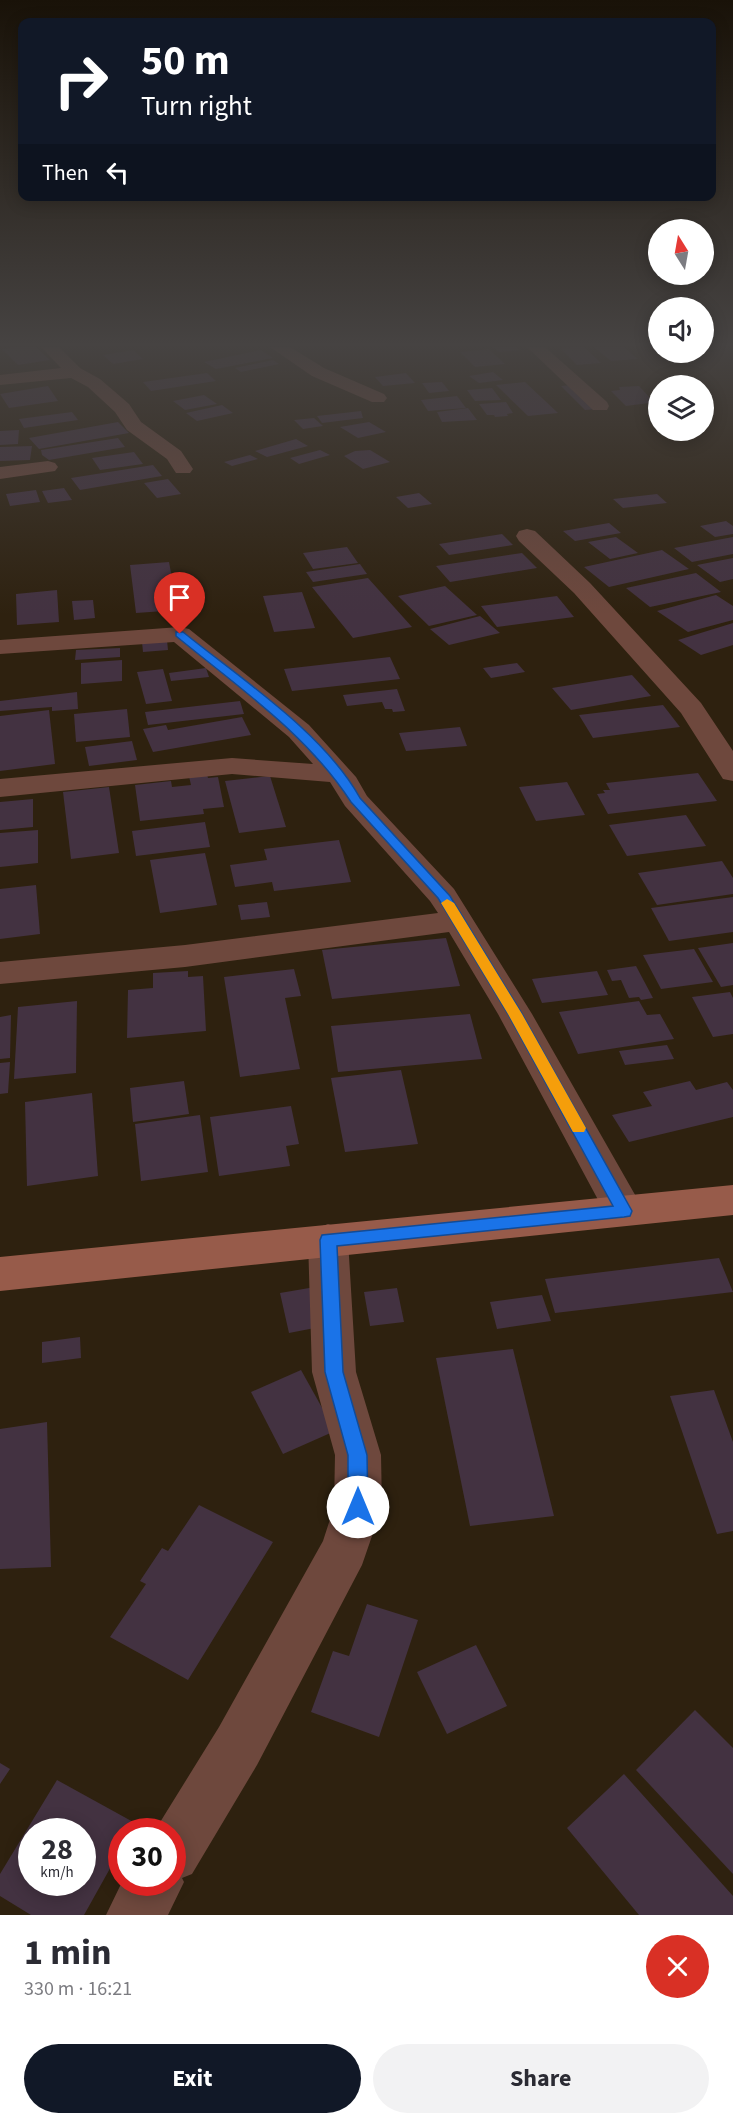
<!DOCTYPE html>
<html lang="en">
<head>
<meta charset="utf-8">
<style>
	:root { --surface:#fff; --page:#f2f2f3; --text:#2b2b33; --muted:#7c7c81; --accent:#111827 }
	body { margin:0; font-family:"Source Sans 3",sans-serif; background:var(--page); color:var(--text); height:100vh; display:flex; flex-direction:column; font-size:22px; white-space:nowrap }
	* { box-sizing:border-box; margin:0 }
	p { font-size:20px; color:var(--muted) }
	.icon { flex:none; width:33px; height:33px; fill:none; stroke:currentColor; stroke-width:2; stroke-linecap:round; stroke-linejoin:round }
	.map { position:relative; height:1915px; overflow:hidden }
	.drawer { display:flex; flex-direction:column; background:var(--surface); flex:1 }
	.drawer>* { flex:none }
	.guide { position:absolute; left:18px; top:18px; width:698px; height:183px; border-radius:12px; box-shadow:0 3px 15px #0003; background:#111827; color:#fff; overflow:hidden }
	.needle { width:39px; rotate:349deg }
	.buttons { position:absolute; left:648px; top:219px; display:grid; gap:12px }
	.buttons a { display:grid; place-items:center; width:66px; height:66px; border-radius:50%; background:var(--surface); box-shadow:0 3px 15px #0003; font-size:30px }
	.speed { position:absolute; left:18px; top:1818px; display:flex; gap:12px; font-size:30px; font-weight:700; text-align:center }
	.speed>* { display:grid; place-content:center; width:78px; height:78px; border-radius:50%; background:var(--surface); box-shadow:0 3px 15px #0003; line-height:1 }
	.speed small { font-size:15px; font-weight:400 }
	.speed .limit { border:9px solid #d22; background:#fff; color:#111 }
	.pin { position:absolute; display:grid; place-items:center; width:51px; height:51px; color:#fff; margin:-62px -26px; border-radius:50% 50% 50% 0; rotate:-45deg; box-shadow:0 0 6px #0007 }
	.pin .icon { rotate:45deg }
	.me { position:absolute; width:66px; margin:-33px; rotate:0deg; stroke-linejoin:round; filter:drop-shadow(0 0 4px #0008) }
	.turn { display:flex; align-items:center; gap:21px; height:126px; padding:0 24px; font-size:27px }
	.turn .icon { width:78px; height:78px; stroke-width:2.5 }
	.turn b { display:block; font-size:42px; line-height:51px }
	.then { display:flex; align-items:center; height:57px; padding:0 24px; background:#0003; gap:12px; font-size:22px }
	.round { display:grid; place-items:center; flex:none; width:63px; height:63px; border-radius:32px; background:var(--page) }
	.headline { display:flex; align-items:center; justify-content:space-between; height:102px; padding:0 24px }
	h1 { font-size:36px; font-weight:700; line-height:45px }
	.primary-button { display:flex; gap:12px; margin-top:auto; padding:12px 24px }
	.primary-button a { flex:1; height:69px; border-radius:36px; background:var(--accent); color:#fff; font-size:24px; font-weight:700; line-height:69px; text-align:center }
	.primary-button a+a { background:var(--page); color:var(--text) }
	.map>svg:first-child { display:block }
	.building { fill:#433241; fill-rule:evenodd }
	.lines { fill:none; stroke-linecap:round; stroke-linejoin:round }
	.minor { fill:#6e483d; fill-rule:evenodd }
	.secondary { fill:#975b4a; fill-rule:evenodd }
	.route { fill:#1a73e8; stroke:#114b97; stroke-width:1.5 }
	.slow { fill:#f59e0b }
</style>
</head>
<body>
<div class="map">
<svg width="733" height="1915" viewBox="0 0 733 1915">
	<rect width="100%" height="100%" fill="#2e210f"/>
	<g class="building">
		<path d="M16,347H36L50,360L18,365L2,349Z"/>
		<path d="M493,347H517L520,350L499,352Z"/>
		<path d="M584,347L601,363L577,365L560,348Z"/>
		<path d="M594,347H624L638,359L611,361Z"/>
		<path d="M489,349L505,364L475,367L460,352Z"/>
		<path d="M133,350L143,359L113,364L103,355Z"/>
		<path d="M261,350L273,358L216,369L204,362Z"/>
		<path d="M273,360L279,364L241,372L235,368Z"/>
		<path d="M493,372L503,380L479,383L469,376Z"/>
		<path d="M207,373L216,381L151,391L143,382Z"/>
		<path d="M406,373L415,383L383,386L375,377Z"/>
		<path d="M442,382L449,391L429,393L422,383Z"/>
		<path d="M525,382L558,413L528,416L496,385Z"/>
		<path d="M571,385L597,409L585,410L561,386Z"/>
		<path d="M48,386L58,401L9,408L0,394Z"/>
		<path d="M639,386L651,399L649,403L626,406L611,391L620,390L619,387Z"/>
		<path d="M492,388L501,400L475,401L467,390Z"/>
		<path d="M204,395L217,404L185,410L173,401Z"/>
		<path d="M457,396L466,408L428,411L421,400Z"/>
		<path d="M506,402L513,413L507,414L508,416L495,417L494,415H487L479,404Z"/>
		<path d="M222,405L233,413L197,421L186,413Z"/>
		<path d="M468,408L477,420L442,422L437,412Z"/>
		<path d="M361,411L363,418L322,423L317,416Z"/>
		<path d="M72,412L78,420L24,428L19,419Z"/>
		<path d="M314,418L323,426L303,429L294,420Z"/>
		<path d="M118,422L129,433L39,449L29,438Z"/>
		<path d="M369,422L386,432L358,438L340,427Z"/>
		<path d="M19,430L18,444L0,445V431Z"/>
		<path d="M118,438L125,447L49,460L42,455L41,450Z"/>
		<path d="M296,439L308,446L267,457L255,451Z"/>
		<path d="M32,446L30,460L0,461V447Z"/>
		<path d="M320,450L330,455L299,464L290,458Z"/>
		<path d="M370,450L390,462L363,469L344,456L355,451Z"/>
		<path d="M134,452L143,464L100,470L92,458Z"/>
		<path d="M250,455L258,459L232,466L224,462Z"/>
		<path d="M153,465L162,476L80,490L71,478Z"/>
		<path d="M168,479L181,494L157,498L144,483Z"/>
		<path d="M64,488L72,500L48,503L42,491Z"/>
		<path d="M36,490L40,502L10,506L6,494Z"/>
		<path d="M419,493L432,504L408,508L396,497Z"/>
		<path d="M657,494L667,503L623,508L613,499Z"/>
		<path d="M726,521L733,526V534L715,537L700,526Z"/>
		<path d="M609,523L621,533L575,541L563,531Z"/>
		<path d="M502,534L513,545L449,555L439,544Z"/>
		<path d="M616,537L638,553L610,559L588,542Z"/>
		<path d="M733,537V554L692,562L674,548Z"/>
		<path d="M347,547L358,563L313,569L303,553Z"/>
		<path d="M662,550L689,569L609,587L584,567Z"/>
		<path d="M522,553L537,568L450,582L436,566Z"/>
		<path d="M733,558V579L720,582L697,565Z"/>
		<path d="M169,562L178,610L136,613L130,565Z"/>
		<path d="M360,564L367,574L313,582L306,572Z"/>
		<path d="M696,573L721,592L650,607L626,588Z"/>
		<path d="M368,578L412,627L353,638L312,587Z"/>
		<path d="M445,586L477,615L429,626L398,596Z"/>
		<path d="M57,590L59,622L17,625L16,594Z"/>
		<path d="M302,592L315,628L274,632L263,596Z"/>
		<path d="M716,595L733,606V620L688,632L657,611Z"/>
		<path d="M557,596L574,617L497,627L481,606Z"/>
		<path d="M93,600L95,618L74,620L72,601Z"/>
		<path d="M480,616L500,633L449,645L430,629Z"/>
		<path d="M733,623V645L701,655L678,640Z"/>
		<path d="M167,640L168,650L143,652L142,642Z"/>
		<path d="M120,648V657L75,660L76,650Z"/>
		<path d="M390,657L400,679L292,691L284,669Z"/>
		<path d="M122,660V681L81,684V663Z"/>
		<path d="M517,663L525,672L491,678L483,668Z"/>
		<path d="M206,668L209,677L171,681L169,673Z"/>
		<path d="M163,669L172,701L146,704L137,672Z"/>
		<path d="M632,675L651,696L571,710L552,688Z"/>
		<path d="M397,689L405,711L393,712L392,709H385L382,702L347,706L343,695Z"/>
		<path d="M77,692L78,709L52,711V707L0,711V701Z"/>
		<path d="M240,701L244,714L148,725L145,712Z"/>
		<path d="M663,705L680,727L593,738L579,715Z"/>
		<path d="M127,709L130,737L76,742L74,714Z"/>
		<path d="M49,710L55,764L0,771V716Z"/>
		<path d="M242,717L251,735L153,752L143,729L166,725L168,730Z"/>
		<path d="M460,727L467,746L406,751L399,733Z"/>
		<path d="M132,741L137,760L89,766L85,747Z"/>
		<path d="M206,770L208,778L218,777L224,807L203,809L204,814L140,821L135,785L171,781L172,787L191,785L188,772Z"/>
		<path d="M698,773L717,801L608,814L597,794L605,793L603,790H610L606,783Z"/>
		<path d="M270,776L286,827L239,833L225,781Z"/>
		<path d="M567,782L585,815L536,821L519,787Z"/>
		<path d="M109,787L119,853L71,859L63,792Z"/>
		<path d="M33,799V827L0,830V802Z"/>
		<path d="M686,815L706,846L627,856L609,825Z"/>
		<path d="M205,822L210,847L136,856L132,831Z"/>
		<path d="M38,830V863L0,867V833Z"/>
		<path d="M339,840L351,882L274,891L272,882L235,887L230,865L267,860L264,849Z"/>
		<path d="M205,853L217,905L160,913L150,860Z"/>
		<path d="M722,861L733,878V894L657,905L638,873Z"/>
		<path d="M36,885L40,934L0,939V889Z"/>
		<path d="M733,897V932L669,941L651,908Z"/>
		<path d="M267,902L270,917L241,920L238,905Z"/>
		<path d="M446,938L460,986L332,999L322,950Z"/>
		<path d="M733,943V985L721,987L698,948Z"/>
		<path d="M694,949L713,982L661,989L643,955Z"/>
		<path d="M636,966L653,998L641,1000L639,997L629,998L621,980L612,981L607,970Z"/>
		<path d="M294,969L301,996L285,998L300,1069L240,1077L224,977Z"/>
		<path d="M188,971V977L203,976L206,1031L127,1038L128,990L153,988V973Z"/>
		<path d="M597,971L608,995L542,1003L532,979Z"/>
		<path d="M730,992L733,998V1034L713,1037L692,997Z"/>
		<path d="M77,1001L76,1073L14,1079L18,1007Z"/>
		<path d="M639,1001L647,1015L660,1014L674,1039L578,1054L559,1012Z"/>
		<path d="M470,1014L482,1059L338,1072L331,1026Z"/>
		<path d="M11,1015L10,1058L0,1059V1017Z"/>
		<path d="M667,1045L674,1059L625,1065L619,1051Z"/>
		<path d="M10,1062L8,1093L0,1094V1063Z"/>
		<path d="M401,1070L418,1144L345,1152L331,1078Z"/>
		<path d="M184,1081L189,1114L133,1122L130,1088Z"/>
		<path d="M690,1081L696,1090L727,1082L733,1090V1117L629,1142L612,1115L652,1106L643,1092Z"/>
		<path d="M92,1093L98,1176L27,1186L25,1102Z"/>
		<path d="M291,1106L299,1144L286,1146L290,1166L219,1176L210,1117Z"/>
		<path d="M200,1115L208,1172L141,1181L135,1124Z"/>
		<path d="M719,1258L733,1292L555,1313L545,1279Z"/>
		<path d="M315,1287L325,1326L289,1333L280,1293Z"/>
		<path d="M397,1288L404,1322L370,1326L364,1292Z"/>
		<path d="M542,1295L551,1321L497,1329L490,1302Z"/>
		<path d="M80,1337L81,1358L42,1363V1342Z"/>
		<path d="M513,1349L554,1516L470,1526L436,1358Z"/>
		<path d="M301,1370L335,1431L283,1454L251,1392Z"/>
		<path d="M714,1390L733,1442V1531L717,1534L670,1396Z"/>
		<path d="M47,1422L51,1567L0,1569V1429Z"/>
		<path d="M199,1505L273,1542L188,1680L110,1637L146,1584L140,1581L162,1548L168,1551Z"/>
		<path d="M367,1604L418,1620L379,1737L311,1712L333,1651L349,1656Z"/>
		<path d="M476,1645L507,1706L447,1734L417,1672Z"/>
		<path d="M695,1710L733,1748V1874L636,1770Z"/>
		<path d="M0,1763L10,1769L0,1784Z"/>
		<path d="M624,1774L733,1896V1915H639L567,1828Z"/>
		<path d="M57,1780L135,1823L130,1832H122V1847L84,1915H31L0,1896V1874ZM32,1832H82V1882H32Z"/>
	</g>
	<g class="lines">
		<g class="minor">
			<path d="M41,347H59L80,368L100,379L129,404L141,422L181,451L193,469L190,473H176L167,459L127,430L115,412L88,387L71,378L0,385V375L61,368Z"/>
			<path d="M270,347H290L324,368L384,394L387,398L384,402H372L312,376Z"/>
			<path d="M527,347H545L607,402L609,406L607,410H593Z"/>
			<path d="M48,461L55,463L58,467L55,471L0,479V467Z"/>
			<path d="M527,529L535,531L590,583L701,703L733,751V781L723,779L681,713L574,593L519,541L516,536L519,531Z"/>
			<path d="M180,627L189,629L309,725L356,777L367,796L454,889L532,1014L638,1200L644,1211L638,1222L624,1226L610,1222L498,1014L449,932L185,967L0,984V962L185,945L438,913L430,901L345,806L330,782L232,774L0,797V779L232,758L313,764L289,737L174,642L0,654V640Z"/>
			<path d="M328,1224L342,1229L348,1240L356,1372L381,1455L382,1507L362,1565L257,1765L192,1874L182,1878L184,1882L168,1915H106L122,1882H172V1832H154L219,1727L323,1541L334,1507L335,1455L312,1372L308,1240L314,1229Z"/>
		</g>
		<path class="secondary" d="M733,1185V1215L0,1291V1257Z"/>
	</g>
	<linearGradient id="sky" x2="0" y2="1"><stop stop-color="#191208"/><stop offset="0.56" stop-color="#464342"/><stop offset="1" stop-color="#464342" stop-opacity="0"/></linearGradient>
	<rect width="733" height="615" fill="url(#sky)"/>
	<path class="route" d="M176,632H183C241,679 324,733 360,798L450,896L522,1014L632,1211L630,1216L624,1217L337,1246L343,1372L367,1455L368,1507L365,1513L358,1516L351,1513L348,1507V1455L325,1372L320,1240L322,1235L613,1206L508,1014L438,898L351,802C307,734 238,687 176,636Z"/>
	<path class="slow" d="M447,899L454,903L522,1014L586,1128L584,1132H573L508,1014L441,903Z"/>
</svg>
<div class="buttons">
<a><svg class="needle" viewBox="-14 -14 28 28"><path d="M0-13l5 13h-10z" fill="#e53935"/><path d="M0 13l5-13h-10z" fill="#7c7c81"/></svg></a>
<a><svg class="icon" aria-label="sound" viewBox="0 0 24 24"><path d="M4 9h4l5-4v14l-5-4H4zM17 9q2 3 0 6"/></svg></a>
<a><svg class="icon" aria-label="layers" viewBox="0 0 24 24"><path d="M12 4l9 5-9 5-9-5zM3 14l9 5 9-5"/></svg></a>
</div>
<div class="speed"><div>28<small>km/h</small></div><div class="limit">30</div></div>
<div class="pin" style="left:180px;top:634px;background:#d93025"><svg class="icon" aria-label="arrive" viewBox="0 0 24 24"><path d="M6 21V4h12l-3 4 3 4H6"/></svg></div>
<svg class="me" style="left:358px;top:1507px" viewBox="-20 -20 40 40"><circle r="19" fill="#fff"/><path d="M0-13L10 11 0 6-10 11z" fill="#1a73e8"/></svg>
<div class="guide">
<div class="turn"><svg class="icon" aria-label="right" viewBox="0 0 24 24"><path d="M7 20v-9h11M14 6l5 5-5 5"/></svg><div><b>50 m</b>Turn right</div></div>
<div class="then">Then<svg class="icon" aria-label="left" viewBox="0 0 24 24"><path d="M17 20v-9H6M10 6l-5 5 5 5"/></svg></div>
</div>
</div>
<section class="drawer">
<div class="headline"><div><h1>1 min</h1><p>330 m · 16:21</p></div><a class="round" style="background:#d93025;color:#fff"><svg class="icon" aria-label="close" viewBox="0 0 24 24"><path d="M6 6l12 12M18 6L6 18"/></svg></a></div>
<div class="primary-button"><a>Exit</a><a>Share</a></div>
</section>
</body>
</html>
